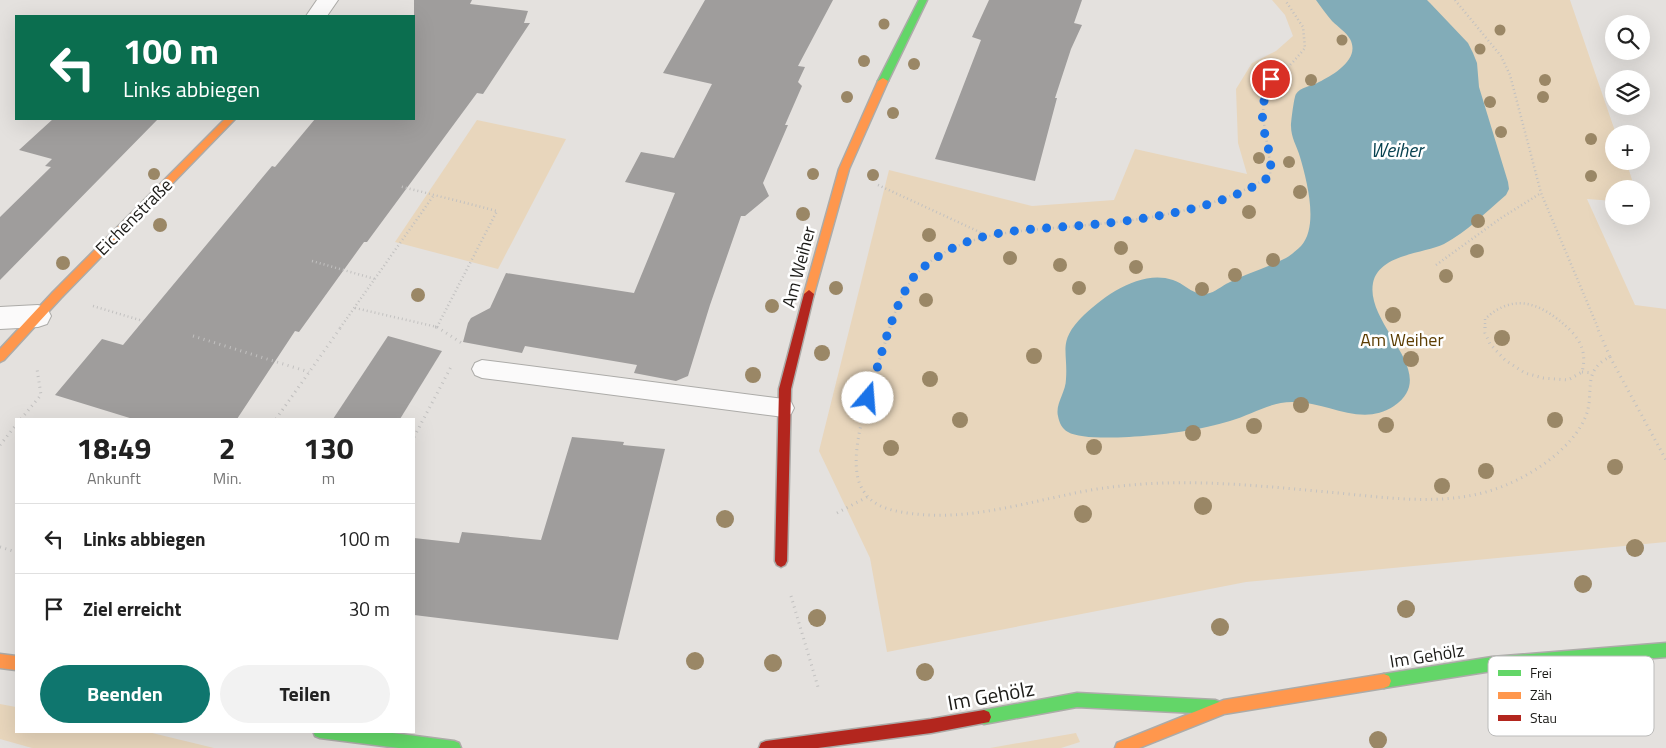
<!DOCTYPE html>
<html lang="de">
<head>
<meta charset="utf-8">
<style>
	:root { --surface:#fff; --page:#f2f2f2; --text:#222; --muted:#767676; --line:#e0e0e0; --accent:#0f766e }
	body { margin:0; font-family:"Titillium Web",sans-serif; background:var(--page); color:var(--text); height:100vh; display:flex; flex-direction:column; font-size:19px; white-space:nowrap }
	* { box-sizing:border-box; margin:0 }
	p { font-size:16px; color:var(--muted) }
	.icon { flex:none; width:28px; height:28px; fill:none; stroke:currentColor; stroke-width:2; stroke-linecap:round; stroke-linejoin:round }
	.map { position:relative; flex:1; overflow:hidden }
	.drawer { position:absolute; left:15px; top:418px; width:400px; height:315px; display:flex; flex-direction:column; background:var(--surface); border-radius:0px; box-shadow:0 5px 20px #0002 }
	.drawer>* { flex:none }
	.guide { position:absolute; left:15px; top:15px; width:400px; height:105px; border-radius:0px; box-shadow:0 5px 20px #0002; background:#0b6e4f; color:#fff; overflow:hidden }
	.buttons { position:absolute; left:1605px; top:15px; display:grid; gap:10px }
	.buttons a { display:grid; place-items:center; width:45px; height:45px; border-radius:50%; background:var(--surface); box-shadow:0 5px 20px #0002; font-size:25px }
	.pin { position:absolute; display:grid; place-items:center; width:42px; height:42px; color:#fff; margin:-21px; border:2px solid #fff; border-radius:50%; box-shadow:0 1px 5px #0007 }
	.me { position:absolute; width:55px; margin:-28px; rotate:18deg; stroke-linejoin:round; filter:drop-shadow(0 0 4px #0008) }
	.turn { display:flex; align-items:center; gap:18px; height:105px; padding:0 25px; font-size:22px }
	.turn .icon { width:65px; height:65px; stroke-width:2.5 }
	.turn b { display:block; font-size:35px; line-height:42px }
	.eta { display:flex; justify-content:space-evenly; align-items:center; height:85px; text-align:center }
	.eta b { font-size:30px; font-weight:700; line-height:35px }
	.cta { display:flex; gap:10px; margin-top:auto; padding:10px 25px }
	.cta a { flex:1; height:58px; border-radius:30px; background:var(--accent); color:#fff; font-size:20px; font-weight:700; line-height:58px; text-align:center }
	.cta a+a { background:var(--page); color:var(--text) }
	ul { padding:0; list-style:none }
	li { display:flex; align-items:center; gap:15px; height:70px; padding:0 25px; border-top:1px solid var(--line) }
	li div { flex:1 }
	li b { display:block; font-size:19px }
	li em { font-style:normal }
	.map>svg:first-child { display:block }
	.green { fill:#e8d6bc }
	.water { fill:#82acb8 }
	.building { fill:#9f9d9c }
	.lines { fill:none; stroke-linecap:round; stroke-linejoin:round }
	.lane-casing { stroke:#acaba8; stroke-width:2 }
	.street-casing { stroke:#acaba8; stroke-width:2 }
	.fast-casing { stroke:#acaba8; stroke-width:3 }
	.slow-casing { stroke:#acaba8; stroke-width:3 }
	.jam-casing { stroke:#acaba8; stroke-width:3 }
	.path-far1 { stroke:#c2c1c0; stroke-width:2.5; stroke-dasharray:1 3; stroke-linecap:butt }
	.path { stroke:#c2c1c0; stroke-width:3; stroke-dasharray:1 4.5; stroke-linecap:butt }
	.lane { fill:#fbfafa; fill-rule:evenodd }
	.street { fill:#fbfafa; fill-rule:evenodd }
	.fast { fill:#63d668; fill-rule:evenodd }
	.slow { fill:#ff974d; fill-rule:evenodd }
	.jam { fill:#b3261e; fill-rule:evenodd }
	.tree { fill:#9a8766 }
	.route { stroke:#1a73e8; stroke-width:9; stroke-dasharray:0 16.2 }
	.labels { text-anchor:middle; stroke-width:5; stroke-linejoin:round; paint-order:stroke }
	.street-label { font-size:18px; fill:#1c1b18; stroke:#fff }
	.park-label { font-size:18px; fill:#5d3e03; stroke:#fff }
	.water-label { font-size:19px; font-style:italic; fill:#084250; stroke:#fff }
	.near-street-label { font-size:21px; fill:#1c1b18; stroke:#fff }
	.key { fill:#fff; stroke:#bbbbba; stroke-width:1 }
	.key-label { font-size:14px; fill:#1c1b18 }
</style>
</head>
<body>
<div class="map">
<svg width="1666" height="748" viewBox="0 0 1666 748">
	<rect width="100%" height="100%" fill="#e4e1de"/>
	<g class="green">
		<path d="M1272,0H1570L1616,134H1614V161H1626L1635,189H1614V201L1587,199L1635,305L1666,309V542L1246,582L887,652L870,558L819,451L889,170L1032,206L1114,200L1135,149L1247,174L1238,143L1236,89L1252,63L1276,51L1293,36L1285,15Z"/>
		<path d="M477,120L566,139L498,269L395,242Z"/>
		<path d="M0,704L16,707V731H144L214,748H32L0,739Z"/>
		<path d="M1076,733L1080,742L1061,748H990Z"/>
	</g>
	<path class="water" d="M1316,0H1427L1430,3L1468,43L1473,53L1477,63L1479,87L1508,182L1509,189L1506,195C1487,211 1467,232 1444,244C1423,254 1379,254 1373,283C1365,326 1442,373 1394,406C1361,428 1327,401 1292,402C1270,402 1251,415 1230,421C1216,425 1200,429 1185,431C1162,435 1086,443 1068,432C1062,429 1059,422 1058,416C1055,404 1066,392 1066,379C1068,351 1058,342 1081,318C1103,296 1141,269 1173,280C1183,283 1191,293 1202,294C1211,295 1219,288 1226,284C1245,274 1267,268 1286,258C1291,255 1297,250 1301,246C1319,226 1307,181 1300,157C1297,146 1291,138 1291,126C1291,121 1294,97 1296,94C1300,87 1312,86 1319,82C1333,75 1361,59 1350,39C1346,32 1338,27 1332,21C1326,14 1321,7 1316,0Z"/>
	<g class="building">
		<path d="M414,0H472L470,4L528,11L524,23H530L483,94L477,93L367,242H364L299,332L295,331L237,419H133L55,395L102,339L123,345L272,166L275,167L315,119H414Z"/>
		<path d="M705,0H833L798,66L805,67L798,82L802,86L785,125H788L763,183L769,196L745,216H741L710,305L688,376L676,381L634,373L637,365L525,346L522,353L463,342L468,323L471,318L490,308L506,273L634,293L675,193L625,182L641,152L674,158L712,84L663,73Z"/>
		<path d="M989,0H1082L1074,23L1082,25L1071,49L1055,98H1057L1035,181L935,159L981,40L972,37Z"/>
		<path d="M53,119H158L0,280V217L51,167L45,166L52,159L19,150Z"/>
		<path d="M388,336L442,351L400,419H333Z"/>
		<path d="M572,437L624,442L623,445L665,449L618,640L414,615V538L459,543L462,532L541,540Z"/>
	</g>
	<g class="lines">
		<g class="lane-casing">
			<path id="lane" d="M482,360L784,399L791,402L794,408L791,414L784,417L482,378L475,375L472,369L475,363Z"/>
		</g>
		<g class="street-casing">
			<g id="street">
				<path d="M317,0H338L327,16H306Z"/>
				<path d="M38,305L47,308L51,316L47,324L38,327L0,329V307Z"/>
			</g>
		</g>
		<g class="fast-casing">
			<g id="fast">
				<path d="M919,0H927L888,81L886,83H880L878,81Z"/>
				<path d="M1666,643V657L1492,671L1384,688L1379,686L1377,681L1379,676L1384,674L1492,657Z"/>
				<path d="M1077,693L1215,700L1220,702L1222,707L1220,712L1215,714L1077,707L984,724L979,722L977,717L979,712L984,710Z"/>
				<path d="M313,731H377L454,741L459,743L461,748H399L320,738L315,736Z"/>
			</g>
		</g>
		<g class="slow-casing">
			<g id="slow">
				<path d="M883,78L888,81L849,169L814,294L813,297H805L804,294L839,169L878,81Z"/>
				<path d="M225,119H235L61,298L4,360L0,362V349L53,292Z"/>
				<path d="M0,654L16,656V670L0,668Z"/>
				<path d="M1384,674L1389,676L1391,681L1389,686L1384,688L1224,714L1139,748H1115L1117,743L1224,700Z"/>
			</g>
		</g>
		<g class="jam-casing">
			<g id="jam">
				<path d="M809,290L814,294L791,389L787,561L785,565L781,567L777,565L775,561L779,389L804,294Z"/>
				<path d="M984,710L989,712L991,717L989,722L931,733L818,748H759L761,743L766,741L931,719Z"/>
			</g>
		</g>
		<g class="path-far1">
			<path d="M1455,0L1501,56L1510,75L1541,193L1598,328"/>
			<path d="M878,185L986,235"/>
			<path d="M312,261L375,279"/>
			<path d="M1436,265L1501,218L1541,193"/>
			<path d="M93,306L143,321"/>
			<path d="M355,308L437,327L497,211L399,186"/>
			<path d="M340,328L434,195"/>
			<path d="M890,328C898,301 909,275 934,259C976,230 1028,231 1077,226C1143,220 1212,212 1270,176C1272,145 1253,109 1271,80C1275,73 1284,71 1289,66C1295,60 1300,54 1305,48L1303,27L1285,0"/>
			<path d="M1485,328V319C1514,292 1541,303 1568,328"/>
		</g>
		<g class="path">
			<path d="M435,327H437"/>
			<path d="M437,327L463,344"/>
			<path d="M890,327C879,364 851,436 857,473C858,483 863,492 870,499C880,508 894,511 907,513C962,521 1013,506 1066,495C1087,490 1109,487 1131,485C1196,479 1262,486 1327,492C1385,497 1450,509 1506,485C1535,473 1572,448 1585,418C1596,394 1580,371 1610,357L1597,327"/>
			<path d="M1485,327V333L1490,344L1505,360L1525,373L1543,378L1568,380L1582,372C1587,353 1581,340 1567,327"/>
			<path d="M193,336L309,372"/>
			<path d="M1610,357L1666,460"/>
			<path d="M1582,372L1593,373"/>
			<path d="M21,419L41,395L37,369"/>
			<path d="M276,419L341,327"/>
			<path d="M414,437L452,365"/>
			<path d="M0,445L16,425"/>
			<path d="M837,513L867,497"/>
			<path d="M0,547L16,552"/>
			<path d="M791,596L818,687"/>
		</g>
		<use href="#lane" class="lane"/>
		<use href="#street" class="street"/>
		<use href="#fast" class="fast"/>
		<use href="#slow" class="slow"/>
		<use href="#jam" class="jam"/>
	</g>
	<g class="tree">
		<circle cx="884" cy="24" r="5.5"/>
		<circle cx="1500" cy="30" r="5.5"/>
		<circle cx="1342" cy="40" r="5.5"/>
		<circle cx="1480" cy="49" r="5.5"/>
		<circle cx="864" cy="61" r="6"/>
		<circle cx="914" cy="64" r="6"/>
		<circle cx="1311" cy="80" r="6"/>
		<circle cx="1545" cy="80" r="6"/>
		<circle cx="847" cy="97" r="6"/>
		<circle cx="1543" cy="97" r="6"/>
		<circle cx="1490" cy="102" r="6"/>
		<circle cx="893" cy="113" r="6"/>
		<circle cx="1501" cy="132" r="6"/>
		<circle cx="1591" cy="139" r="6"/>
		<circle cx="1259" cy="158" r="6"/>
		<circle cx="1289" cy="162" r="6"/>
		<circle cx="154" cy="174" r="6"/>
		<circle cx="813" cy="174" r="6"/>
		<circle cx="873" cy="175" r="6"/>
		<circle cx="1591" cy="176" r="6"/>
		<circle cx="1300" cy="192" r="7"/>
		<circle cx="1249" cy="212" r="7"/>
		<circle cx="803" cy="214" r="7"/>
		<circle cx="1478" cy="221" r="7"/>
		<circle cx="160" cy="225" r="7"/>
		<circle cx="929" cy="235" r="7"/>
		<circle cx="1121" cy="248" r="7"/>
		<circle cx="1477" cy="251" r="7"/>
		<circle cx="1010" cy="258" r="7"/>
		<circle cx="1273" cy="260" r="7"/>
		<circle cx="63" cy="263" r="7"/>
		<circle cx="1060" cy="265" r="7"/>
		<circle cx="1136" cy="267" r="7"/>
		<circle cx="1235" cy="275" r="7"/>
		<circle cx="1446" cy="276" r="7"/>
		<circle cx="836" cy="288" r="7"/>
		<circle cx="1079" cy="288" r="7"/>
		<circle cx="1202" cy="289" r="7"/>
		<circle cx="418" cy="295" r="7"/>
		<circle cx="926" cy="300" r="7"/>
		<circle cx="772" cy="306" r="7"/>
		<circle cx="1393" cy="315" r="8"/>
		<circle cx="1502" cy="338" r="8"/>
		<circle cx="822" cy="353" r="8"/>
		<circle cx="1034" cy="356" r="8"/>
		<circle cx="1411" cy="359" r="8"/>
		<circle cx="753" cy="375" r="8"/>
		<circle cx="930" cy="379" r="8"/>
		<circle cx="1301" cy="405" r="8"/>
		<circle cx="960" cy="420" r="8"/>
		<circle cx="1555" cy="420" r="8"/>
		<circle cx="1386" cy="425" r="8"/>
		<circle cx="1254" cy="426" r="8"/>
		<circle cx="1193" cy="433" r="8"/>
		<circle cx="1094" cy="447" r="8"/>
		<circle cx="891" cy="448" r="8"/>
		<circle cx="1615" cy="467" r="8"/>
		<circle cx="1486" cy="471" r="8"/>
		<circle cx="1442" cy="486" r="8"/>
		<circle cx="1203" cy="506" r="9"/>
		<circle cx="1083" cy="514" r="9"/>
		<circle cx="725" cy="519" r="9"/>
		<circle cx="1635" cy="548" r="9"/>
		<circle cx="1583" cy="584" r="9"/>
		<circle cx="1406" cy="609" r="9"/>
		<circle cx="817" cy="618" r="9"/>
		<circle cx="1220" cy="627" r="9"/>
		<circle cx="695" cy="661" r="9"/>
		<circle cx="773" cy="663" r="9"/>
		<circle cx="925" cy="672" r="9"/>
		<circle cx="1378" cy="740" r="9"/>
	</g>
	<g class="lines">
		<path class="route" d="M868,398C880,362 891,309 913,278C918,270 928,264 936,258C978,229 1026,230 1074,226C1131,222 1225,210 1270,176C1273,158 1266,143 1263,125C1261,109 1265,93 1271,79"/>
	</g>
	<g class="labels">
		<g class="street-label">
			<text transform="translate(134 217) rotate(-45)" y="6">Eichenstraße</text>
			<text transform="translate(799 267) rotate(-75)" y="6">Am Weiher</text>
			<text transform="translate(1427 656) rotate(-9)" y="6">Im Gehölz</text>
		</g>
		<g class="park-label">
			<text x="1402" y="346">Am Weiher</text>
		</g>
		<g class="water-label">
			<text x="1397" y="157">Weiher</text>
		</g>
		<g class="near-street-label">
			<text transform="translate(991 696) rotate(-10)" y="7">Im Gehölz</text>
		</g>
	</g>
	<rect x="1488" y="656" width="166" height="80" rx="8" class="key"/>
	<rect x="1498" y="670" width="23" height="6" fill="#63d668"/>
	<rect x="1498" y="692" width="23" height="7" fill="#ff974d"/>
	<rect x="1498" y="715" width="23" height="6" fill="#b3261e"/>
	<g class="key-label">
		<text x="1530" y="678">Frei</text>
		<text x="1530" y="700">Zäh</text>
		<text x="1530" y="723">Stau</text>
	</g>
</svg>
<div class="buttons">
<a><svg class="icon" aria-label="search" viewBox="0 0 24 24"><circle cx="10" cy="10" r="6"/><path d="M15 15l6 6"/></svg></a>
<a><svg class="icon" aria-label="layers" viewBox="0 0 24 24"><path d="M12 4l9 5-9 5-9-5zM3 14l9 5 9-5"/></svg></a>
<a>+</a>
<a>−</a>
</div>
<div class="pin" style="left:1271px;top:79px;background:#d93025"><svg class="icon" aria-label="arrive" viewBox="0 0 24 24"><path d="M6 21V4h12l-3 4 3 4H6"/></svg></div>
<svg class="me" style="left:868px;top:398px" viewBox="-20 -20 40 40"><circle r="19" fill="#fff"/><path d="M0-13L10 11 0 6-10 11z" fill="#1a73e8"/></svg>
<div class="guide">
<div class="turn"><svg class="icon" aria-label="left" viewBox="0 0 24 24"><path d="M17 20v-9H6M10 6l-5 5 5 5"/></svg><div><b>100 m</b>Links abbiegen</div></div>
</div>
<section class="drawer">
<div class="eta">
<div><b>18:49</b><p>Ankunft</p></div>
<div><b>2</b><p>Min.</p></div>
<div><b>130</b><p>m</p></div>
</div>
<ul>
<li><svg class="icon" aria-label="left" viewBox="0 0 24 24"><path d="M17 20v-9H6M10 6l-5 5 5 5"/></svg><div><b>Links abbiegen</b></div><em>100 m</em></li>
<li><svg class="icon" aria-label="arrive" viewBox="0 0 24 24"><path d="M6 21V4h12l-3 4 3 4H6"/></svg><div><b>Ziel erreicht</b></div><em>30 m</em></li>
</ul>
<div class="cta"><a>Beenden</a><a>Teilen</a></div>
</section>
</div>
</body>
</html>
